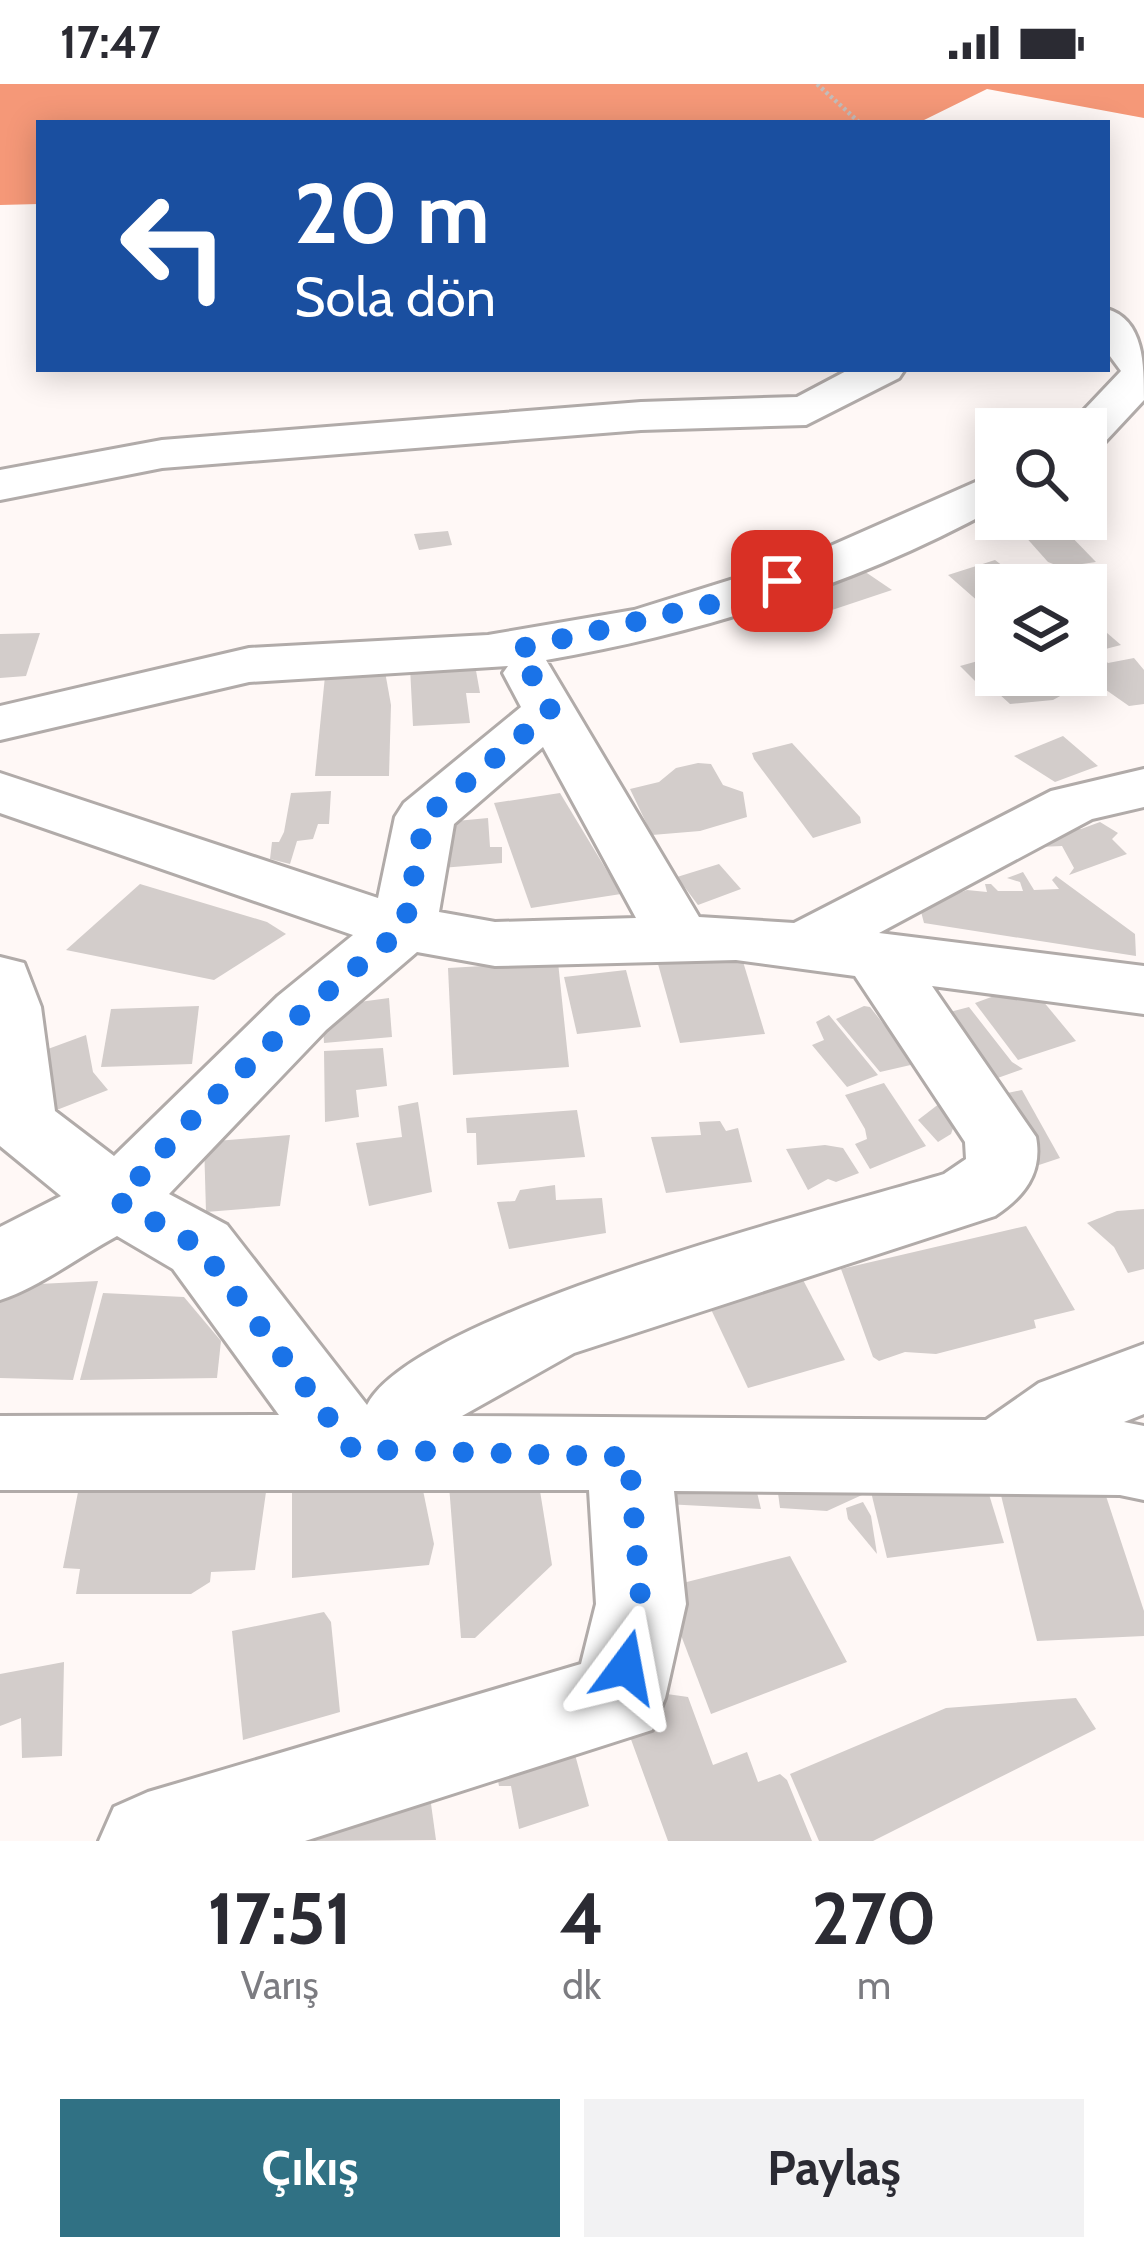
<!DOCTYPE html>
<html lang="tr">
<head>
<meta charset="utf-8">
<style>
	:root { --surface:#fff; --page:#f2f2f3; --text:#2b2b33; --muted:#7c7c81; --accent:#307184 }
	body { margin:0; font-family:Cabin,sans-serif; background:var(--page); color:var(--text); height:100vh; display:flex; flex-direction:column; font-size:45px; white-space:nowrap }
	* { box-sizing:border-box; margin:0 }
	p { font-size:39px; color:var(--muted) }
	.icon { flex:none; width:66px; height:66px; fill:none; stroke:currentColor; stroke-width:2; stroke-linecap:round; stroke-linejoin:round }
	.map { position:relative; height:1757px; overflow:hidden }
	.side { display:flex; flex-direction:column; background:var(--surface); flex:1 }
	.side>* { flex:none }
	.top-card { position:absolute; left:36px; top:36px; width:1074px; height:252px; border-radius:0px; box-shadow:0 6px 30px #0003; background:#1a4fa0; color:#fff; overflow:hidden }
	.fabs { position:absolute; left:975px; top:324px; display:grid; gap:24px }
	.fabs a { display:grid; place-items:center; width:132px; height:132px; border-radius:0px; background:var(--surface); box-shadow:0 6px 30px #0003; font-size:60px }
	.pin { position:absolute; display:grid; place-items:center; width:102px; height:102px; color:#fff; margin:-51px; border-radius:24px; box-shadow:0 6px 18px #0006 }
	.me { position:absolute; width:132px; margin:-66px; rotate:13deg; stroke-linejoin:round; filter:drop-shadow(0 0 9px #0008) }
	.turn { display:flex; align-items:center; gap:42px; height:252px; padding:0 60px; font-size:54px }
	.turn .icon { width:156px; height:156px; stroke-width:2.5 }
	.turn b { display:block; font-size:84px; line-height:102px }
	.eta { display:flex; justify-content:space-evenly; align-items:center; height:204px; text-align:center }
	.eta b { font-size:72px; font-weight:800; line-height:84px }
	.primary-button { display:flex; gap:24px; margin-top:auto; padding:24px 60px }
	.primary-button a { flex:1; height:138px; border-radius:0px; background:var(--accent); color:#fff; font-size:48px; font-weight:800; line-height:138px; text-align:center }
	.primary-button a+a { background:var(--page); color:var(--text) }
	.status { display:flex; justify-content:space-between; align-items:center; height:84px; padding:0 60px; background:var(--surface); direction:ltr }
	.status svg { height:33px; fill:currentColor }
	.map>svg:first-child { display:block }
	.forest { fill:#f59878 }
	.building { fill:#d3cdcb }
	.lines { fill:none; stroke-linecap:round; stroke-linejoin:round }
	.minor-casing { stroke:#b1aba9; stroke-width:6 }
	.path { stroke:#c2bdbb; stroke-width:4.5; stroke-dasharray:3 3; stroke-linecap:butt }
	.minor { fill:#fff; fill-rule:evenodd }
	.route { stroke:#1a73e8; stroke-width:21; stroke-dasharray:0 37.8 }
</style>
</head>
<body>
<div class="status"><b>17:47</b><svg viewBox="0 0 49 12"><path d="M0 12V9h3v3zM5 12V6h3v6zM10 12V3h3v9zM15 12V0h3v12zM26 1h20v11H26zM47 4h2v5h-2z"/></svg></div>
<div class="map">
<svg width="1144" height="1757" viewBox="0 0 1144 1757">
	<rect width="100%" height="100%" fill="#fff8f6"/>
	<path class="forest" d="M0,0H1144V34L987,5L918,39H39V120L0,121Z"/>
	<g class="building">
		<path d="M1064,445L1096,478L1061,483L1048,478L1023,450Z"/>
		<path d="M448,447L452,461L419,466L414,450Z"/>
		<path d="M995,476L1028,501H996V524L988,526L948,491Z"/>
		<path d="M861,485L892,506L826,528L802,503Z"/>
		<path d="M1086,535L1092,536L1121,561L1086,570Z"/>
		<path d="M40,549L26,592L0,594V550Z"/>
		<path d="M996,572V591H1070L1076,596L1055,603L1062,611L1053,616L1010,620L998,609H987L960,582Z"/>
		<path d="M1101,572L1108,579L1134,574L1144,586V620L1129,622L1099,601L1086,586V574Z"/>
		<path d="M475,581L480,609H466L470,639L413,642L410,583Z"/>
		<path d="M384,582L391,621L389,692H315L325,592Z"/>
		<path d="M1063,652L1098,682L1055,698L1014,672Z"/>
		<path d="M792,659L860,733L861,739L813,754L754,675L752,669Z"/>
		<path d="M698,679L711,680L723,701L743,708L747,733L700,747L652,751L630,705L659,698L676,684Z"/>
		<path d="M331,707L329,740H318L313,755L297,757L290,780L270,775L272,758H279L284,748L291,709Z"/>
		<path d="M560,709L621,810L531,824L494,719Z"/>
		<path d="M488,734L490,763H502V779L429,785L425,740Z"/>
		<path d="M1100,738L1118,749L1112,755L1127,770L1069,791L1074,784L1062,762L1039,763L1065,751L1060,744L1081,745Z"/>
		<path d="M719,780L741,805L698,821L677,793Z"/>
		<path d="M1023,788L1034,806L1059,805L1052,796L1056,792L1135,850L1136,872L924,839L920,824L967,806L987,808L985,800H991L998,807H1023L1020,798L1007,794Z"/>
		<path d="M140,800L267,838L286,850L214,896L66,866Z"/>
		<path d="M741,871L765,950L680,959L658,880Z"/>
		<path d="M558,878L569,983L453,991L448,884Z"/>
		<path d="M626,886L641,943L577,950L564,893Z"/>
		<path d="M1024,901L1038,911L1076,957L1018,976L975,919Z"/>
		<path d="M389,914L392,953L324,959L322,923Z"/>
		<path d="M199,922L192,980L101,983L111,925Z"/>
		<path d="M864,922L870,923L915,980L880,988L836,935Z"/>
		<path d="M969,923L1012,978L1023,985L978,1001L927,934Z"/>
		<path d="M829,931L878,991L847,1003L812,961L824,956L816,938Z"/>
		<path d="M86,951L93,988L108,1006L49,1029L18,976Z"/>
		<path d="M383,964L387,1002L356,1006L359,1033L325,1038L324,967Z"/>
		<path d="M884,999L926,1062L870,1085L855,1060L867,1055L865,1045L845,1011Z"/>
		<path d="M1022,1006L1060,1074L1033,1083L989,1013Z"/>
		<path d="M944,1016L956,1036L951,1050L938,1058L918,1036Z"/>
		<path d="M418,1018L432,1108L369,1122L356,1059L402,1053L398,1022Z"/>
		<path d="M577,1026L585,1073L477,1081L476,1049H467L466,1034Z"/>
		<path d="M720,1037L726,1047L738,1044L752,1098L666,1109L651,1053L701,1051L699,1038Z"/>
		<path d="M290,1051L280,1122L206,1128L204,1058Z"/>
		<path d="M825,1061L843,1064L859,1089L836,1098L828,1095L808,1106L786,1065Z"/>
		<path d="M555,1101L556,1116L602,1114L606,1149L509,1165L497,1118L515,1117L520,1106Z"/>
		<path d="M1144,1125V1185L1128,1189L1114,1163L1087,1139L1117,1127Z"/>
		<path d="M1026,1142L1075,1226L1034,1236L1036,1244L936,1270L905,1268L879,1277L873,1273L841,1185Z"/>
		<path d="M801,1192L845,1276L748,1304L708,1219Z"/>
		<path d="M98,1197L73,1296L0,1294V1202Z"/>
		<path d="M103,1209L184,1213L221,1257L217,1294L80,1296Z"/>
		<path d="M258,1375L256,1408H266L255,1486L211,1488L210,1498L191,1510H76L80,1485L63,1484L82,1388Z"/>
		<path d="M749,1375L761,1425L665,1420L662,1384Z"/>
		<path d="M447,1376H535L552,1481L475,1554H461Z"/>
		<path d="M417,1377L434,1460L429,1481L292,1494V1378Z"/>
		<path d="M979,1378L1004,1459L887,1474L864,1379Z"/>
		<path d="M774,1379H856L862,1411L827,1427L780,1424Z"/>
		<path d="M995,1387L1104,1406L1144,1527V1552L1037,1557Z"/>
		<path d="M863,1418L871,1432L877,1470L848,1435L846,1424Z"/>
		<path d="M790,1472L847,1578L711,1630L663,1504Z"/>
		<path d="M324,1528L331,1538L340,1628L243,1656L232,1547Z"/>
		<path d="M64,1578L62,1672L22,1674L21,1634L0,1642V1590Z"/>
		<path d="M558,1608L589,1722L519,1745L511,1702H499L493,1671Z"/>
		<path d="M667,1610L688,1613L713,1681L747,1668L758,1698L780,1690L787,1696L812,1757H668L621,1628Z"/>
		<path d="M1076,1614L1096,1645L873,1757H819L790,1690L946,1624Z"/>
		<path d="M423,1662L436,1756L309,1757L299,1693Z"/>
	</g>
	<g class="lines">
		<g class="minor-casing">
			<g id="minor">
				<path d="M1107,225C1144,236 1144,280 1144,316L1103,360L1086,364V345H1066L1121,287L1107,268Z"/>
				<path d="M850,285H905L899,294L806,341L641,346L162,384L0,416V386L162,356L641,318L797,313Z"/>
				<path d="M996,389V424C857,500 702,549 546,576L699,833L794,839L1051,707L1144,685V723L1092,735L879,849L1144,882V930L932,902L1036,1053C1043,1089 1024,1113 995,1132L574,1269L462,1332L986,1336L1039,1299L1144,1260V1330L1124,1338L1144,1342V1416L1120,1411L674,1407L686,1520L665,1614L652,1646L305,1757H99L114,1723L148,1708L581,1580L596,1520L589,1406H0V1332L279,1331L173,1185L117,1152C78,1173 40,1203 0,1216V1143L61,1112L0,1062V873L24,879L41,923L55,1027L114,1072L278,912L353,851L0,729V689L378,814L395,733L404,719L521,623L503,589L508,582L249,598L0,656V622L249,564L488,551L634,526L810,471ZM543,663L636,834L495,838L439,828L454,740ZM417,868L495,882L736,876L855,892L965,1058L966,1075L944,1090C832,1124 415,1228 367,1321L227,1141L169,1110L326,946Z"/>
			</g>
		</g>
		<path class="path" d="M817,0L860,39"/>
		<use href="#minor" class="minor"/>
	</g>
	<g class="lines">
		<path class="route" d="M626,1583L641,1520L629,1373L352,1365L200,1163L118,1117L182,1045L302,929L404,844L425,733L551,627L518,565L738,514L782,497"/>
	</g>
</svg>
<div class="fabs">
<a><svg class="icon" aria-label="search" viewBox="0 0 24 24"><circle cx="10" cy="10" r="6"/><path d="M15 15l6 6"/></svg></a>
<a><svg class="icon" aria-label="layers" viewBox="0 0 24 24"><path d="M12 4l9 5-9 5-9-5zM3 14l9 5 9-5"/></svg></a>
</div>
<div class="pin" style="left:782px;top:497px;background:#d93025"><svg class="icon" aria-label="arrive" viewBox="0 0 24 24"><path d="M6 21V4h12l-3 4 3 4H6"/></svg></div>
<svg class="me" style="left:626px;top:1583px" viewBox="-20 -20 40 40"><path d="M0-17L14 15 0 8-14 15z" fill="#1a73e8" stroke="#fff" stroke-width="4"/></svg>
<div class="top-card">
<div class="turn"><svg class="icon" aria-label="left" viewBox="0 0 24 24"><path d="M17 20v-9H6M10 6l-5 5 5 5"/></svg><div><b>20 m</b>Sola dön</div></div>
</div>
</div>
<section class="side">
<div class="eta">
<div><b>17:51</b><p>Varış</p></div>
<div><b>4</b><p>dk</p></div>
<div><b>270</b><p>m</p></div>
</div>
<div class="primary-button"><a>Çıkış</a><a>Paylaş</a></div>
</section>
</body>
</html>
